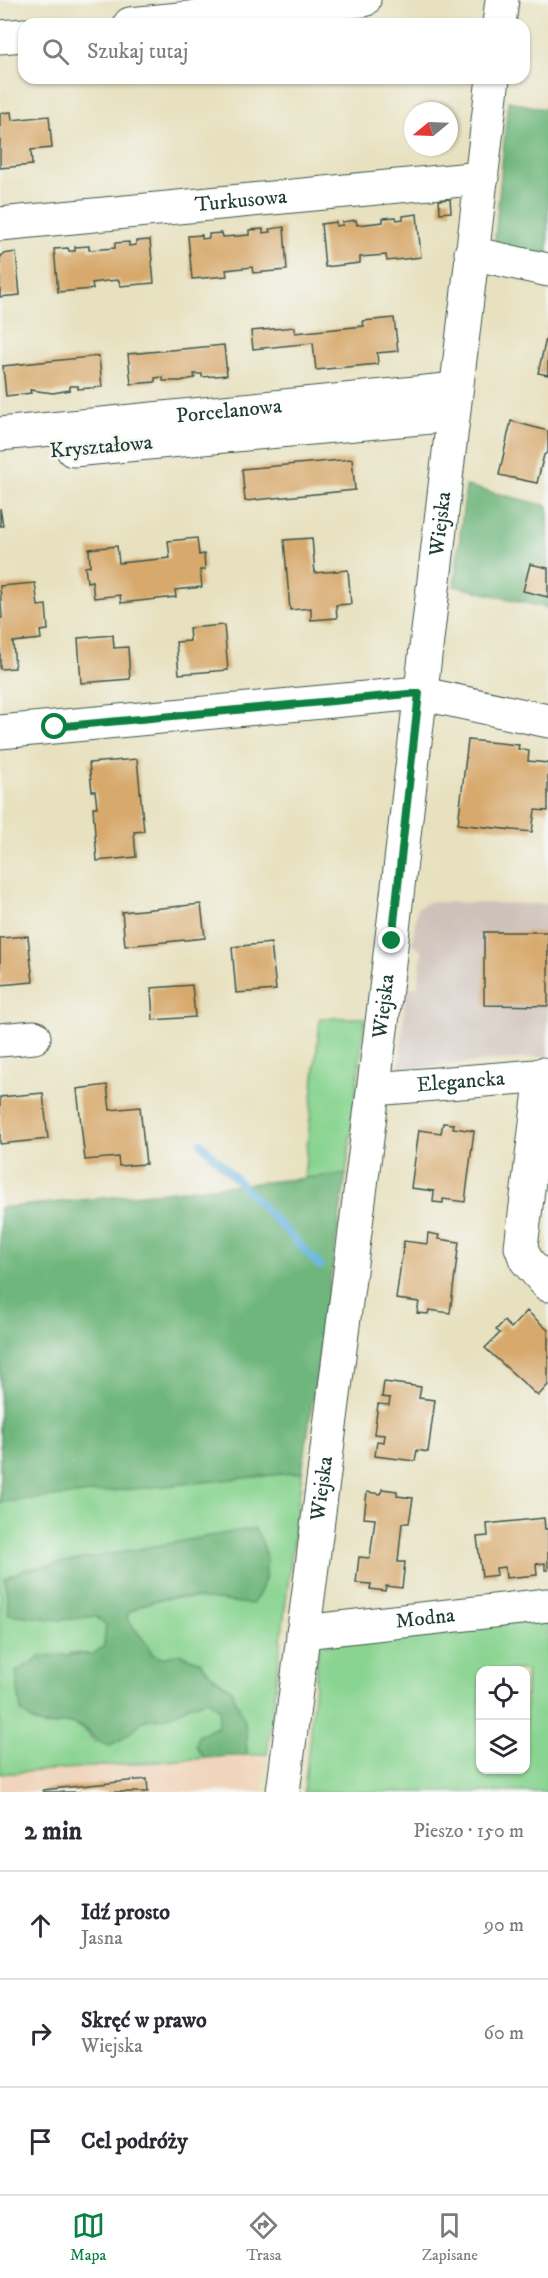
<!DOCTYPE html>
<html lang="pl">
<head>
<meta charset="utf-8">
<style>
	:root { --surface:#fff; --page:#f2f2f3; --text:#2b2b33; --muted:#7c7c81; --line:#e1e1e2; --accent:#0b8043 }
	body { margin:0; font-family:"IM FELL DW Pica",serif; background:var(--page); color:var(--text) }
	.controls { position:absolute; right:18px; bottom:18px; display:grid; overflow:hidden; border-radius:12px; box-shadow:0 2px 4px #0004 }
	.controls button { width:54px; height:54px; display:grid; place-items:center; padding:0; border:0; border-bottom:2px solid var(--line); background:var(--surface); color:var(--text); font:30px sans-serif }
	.compass { position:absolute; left:404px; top:102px; width:54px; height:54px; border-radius:50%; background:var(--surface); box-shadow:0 2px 4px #0004; rotate:251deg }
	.stop { position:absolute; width:18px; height:18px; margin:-14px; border:4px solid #0b8043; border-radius:50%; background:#fff }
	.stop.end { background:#0b8043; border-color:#fff; box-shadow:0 2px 6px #0008 }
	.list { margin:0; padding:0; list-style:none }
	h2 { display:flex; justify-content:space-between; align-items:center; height:78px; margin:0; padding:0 24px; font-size:26px }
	h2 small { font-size:20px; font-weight:400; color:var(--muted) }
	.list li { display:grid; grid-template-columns:39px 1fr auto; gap:18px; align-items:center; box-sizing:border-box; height:108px; padding:0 24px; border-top:2px solid var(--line) }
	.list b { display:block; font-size:22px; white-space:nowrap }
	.list p { margin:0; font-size:20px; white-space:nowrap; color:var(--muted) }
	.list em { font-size:20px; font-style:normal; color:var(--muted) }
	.icon { flex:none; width:33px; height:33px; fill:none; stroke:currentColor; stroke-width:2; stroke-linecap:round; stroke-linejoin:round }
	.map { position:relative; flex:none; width:548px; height:1792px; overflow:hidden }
	.search { position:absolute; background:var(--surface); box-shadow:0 2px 4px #0004; left:18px; right:18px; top:18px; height:66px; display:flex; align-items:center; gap:15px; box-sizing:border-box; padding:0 21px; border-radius:18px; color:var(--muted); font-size:22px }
	.sheet { height:402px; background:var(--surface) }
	nav { display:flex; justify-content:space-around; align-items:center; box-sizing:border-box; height:84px; border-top:2px solid var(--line); background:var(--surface); font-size:16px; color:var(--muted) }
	nav a { display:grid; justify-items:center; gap:3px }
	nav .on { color:var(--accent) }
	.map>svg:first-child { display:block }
	.built { fill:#f0d5bc }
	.industrial { fill:#cec1b9 }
	.green { fill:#89d491; stroke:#548862; stroke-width:1.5; fill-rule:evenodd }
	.forest { fill:#6eb67b; stroke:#467a58; stroke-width:1.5 }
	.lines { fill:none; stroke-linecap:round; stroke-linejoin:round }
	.stream { stroke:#64b4df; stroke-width:8 }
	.building { fill:#d7a96c }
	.minor-casing { stroke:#3d5649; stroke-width:35 }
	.minor { stroke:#fff; stroke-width:33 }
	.route { stroke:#0b8043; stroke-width:8 }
	.labels { text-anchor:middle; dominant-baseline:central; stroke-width:5; stroke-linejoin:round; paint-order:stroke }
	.street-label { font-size:21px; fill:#1f3d34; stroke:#f6f6f2 }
</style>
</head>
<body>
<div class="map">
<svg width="548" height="1792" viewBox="0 0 548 1792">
	<rect width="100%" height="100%" fill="#f6f6f2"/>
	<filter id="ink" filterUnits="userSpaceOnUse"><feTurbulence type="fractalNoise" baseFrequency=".0167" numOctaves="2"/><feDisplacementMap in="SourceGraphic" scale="12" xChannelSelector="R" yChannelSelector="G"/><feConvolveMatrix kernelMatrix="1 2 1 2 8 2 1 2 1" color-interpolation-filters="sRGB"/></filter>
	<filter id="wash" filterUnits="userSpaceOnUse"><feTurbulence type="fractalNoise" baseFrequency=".008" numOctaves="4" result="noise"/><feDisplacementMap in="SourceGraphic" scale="24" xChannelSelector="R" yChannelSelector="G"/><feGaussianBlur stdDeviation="1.35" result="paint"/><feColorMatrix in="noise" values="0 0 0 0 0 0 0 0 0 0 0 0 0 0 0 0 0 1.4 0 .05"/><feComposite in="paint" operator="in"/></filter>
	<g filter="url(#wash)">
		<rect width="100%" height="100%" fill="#e7e1bf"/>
		<path class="built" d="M267 1754 262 1792H0V1774Z"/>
		<path class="industrial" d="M429 902 548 904V1056L399 1069 406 990 418 986 422 951 412 944 417 908Z"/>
		<path class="green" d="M320 1018H365L346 1174 304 1178Z
			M302 1472 267 1754 247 1755 246 1735 231 1689 213 1677 200 1662 181 1654 161 1658 152 1654C145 1638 137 1634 127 1619L128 1613C157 1591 201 1598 235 1602L266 1580 46 1618 60 1620 96 1616 106 1625 104 1646 93 1654 70 1653 44 1727C71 1722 77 1719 95 1742L120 1740 144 1720 167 1717 193 1704 208 1700 220 1709 218 1727 208 1731 196 1745 204 1758 0 1774V1502Z
			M548 1619V1792H304L319 1645ZM480 1670H526V1770H480Z"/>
		<path class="forest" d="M508 101 548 110V261L494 249Z
			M466 486 548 506V608L454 586Z
			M346 1174 302 1472 0 1502V1208Z
			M254 1528C271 1550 270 1583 252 1604 212 1601 162 1587 128 1613L127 1619C137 1634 145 1637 152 1654L161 1658 180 1654 200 1662 213 1677 231 1689 245 1722 247 1755 204 1758 196 1745 198 1736 218 1727 220 1709 208 1700 193 1704 167 1717 144 1720 120 1740 108 1746C91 1740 88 1726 72 1723 68 1722 63 1723 58 1724 40 1728 34 1723 21 1711L16 1672 42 1656 93 1654 104 1646 106 1626 96 1616 60 1620 9 1614 5 1578 23 1570Z"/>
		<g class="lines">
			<path class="stream" d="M201 1143 320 1266"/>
		</g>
		<g id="blocks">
			<path class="building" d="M11 112 12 120 49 116 52 148 31 150 32 165 0 168V113Z
				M450 199 451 212 440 213 439 200Z
				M417 214 421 257 387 261 386 255 360 257V263L325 267 321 224 336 222V226L343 225 342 222 356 220 357 225 383 222V218L396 217 397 220 403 219V216Z
				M284 227 287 270 253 273 252 267 226 270 227 276 192 279 188 236 202 235V239L209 238V234L222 233 223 237 237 236 249 235V230L263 229V233L270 232 269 229Z
				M150 240 154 283 120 286 119 280 107 281 92 283 93 289 58 292 54 249 68 248 69 251H75V247L89 246V250L115 248V243L129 242V246L136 245V241Z
				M16 252 20 295 0 297V258L3 254Z
				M394 318 398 351 377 353 378 364 316 370 313 343 253 349 251 331 295 327V333L364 326 363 321Z
				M548 330V375L538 373Z
				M224 345 227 375 202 377V374H194L195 378 180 381H163V377L155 378V382L131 384 128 354Z
				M99 356 102 387 78 389V386H70V390L53 393 30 390 31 393 6 396 3 366Z
				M511 421 548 431V452L544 455 537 483 499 475Z
				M352 459 355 490 245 501 242 469Z
				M0 508 3 526H0Z
				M197 538 199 555 204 554 205 570H200L202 587 175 590 176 597 121 603 120 595 94 598 92 581 87 582 85 567 90 566 89 549 117 546 119 563 170 558 168 541Z
				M312 538 315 573 348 570 351 604 336 605 337 618 311 620V608L290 610 284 540Z
				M530 564 548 568V597L523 591Z
				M35 583 38 606 46 605 48 630 40 631 41 639 13 642 15 668 0 669V618H2L0 586Z
				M224 625 228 670 179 674 176 642 190 641 189 628Z
				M113 635 114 648 128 647 130 679 81 683 78 638Z
				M468 740 519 745 518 749 529 751 528 761 548 763V811L535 810 532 832 458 824Z
				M137 759 144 831 134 832 136 857 97 861 93 807H97L95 791H92L89 763Z
				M201 904 205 938 125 946 122 912Z
				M484 932H548V1006L484 1005Z
				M28 936 33 982 0 985V938Z
				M271 943 276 990 236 993 232 947Z
				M192 985 195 1017 153 1020 151 988Z
				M107 1085 110 1110 140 1107 146 1164 119 1166 118 1157 85 1160 77 1089Z
				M43 1093 48 1139 0 1144V1097Z
				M443 1123 454 1124 453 1128 474 1131 465 1202 443 1199V1203L433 1202 434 1191 411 1188 419 1130 441 1133Z
				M428 1233 439 1235 438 1239 459 1242 450 1313 429 1310 428 1314 417 1313 419 1302 396 1299 404 1241 427 1244Z
				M527 1311 548 1330V1385L538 1396 485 1348 500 1333 496 1330 504 1321 511 1328Z
				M384 1382 421 1387 419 1398 435 1400 428 1452 417 1450 415 1461 375 1456 377 1441 384 1442 385 1435 374 1434 378 1404 389 1405 390 1398 382 1397Z
				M382 1489 397 1491V1496L413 1498 409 1523H402L400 1542 398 1562H405L402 1588 386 1586 385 1591 370 1589 371 1584 356 1583 359 1557 370 1558 375 1519 364 1518 367 1492 381 1494Z
				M544 1518 545 1529H548V1570H545V1563L536 1564 537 1575 506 1578 505 1567 496 1568 497 1575 482 1577 477 1537 488 1536 487 1524Z
				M147 1779 148 1792H43V1790Z"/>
		</g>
	</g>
	<g filter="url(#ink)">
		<use href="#blocks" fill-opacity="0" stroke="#3d5649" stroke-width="1.5"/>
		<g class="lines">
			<defs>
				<g id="minor">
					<path d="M130 24 364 0"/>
					<path d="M499 24 502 0"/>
					<path d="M0 37 24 35"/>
					<path id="s1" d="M0 224 482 178"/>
					<path d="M471 253 548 270"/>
					<path id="s2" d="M0 434 456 389"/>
					<path d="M73 450 453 415"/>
					<path d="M0 732 419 693 548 721"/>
					<path d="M0 1040 34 1037"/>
					<path d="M542 1074 521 1247 526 1260 548 1285"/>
					<path id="s3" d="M374 1089 548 1075"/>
					<path id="s4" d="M303 1632 548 1605"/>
					<path id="s5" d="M283 1792 383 1014 493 78"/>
				</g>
			</defs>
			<use href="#minor" class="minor-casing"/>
			<use href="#minor" class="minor"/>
		</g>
	</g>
	<g class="lines" filter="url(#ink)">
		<path class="route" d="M55 727 419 693 392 941"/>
	</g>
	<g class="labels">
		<g class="street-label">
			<text stroke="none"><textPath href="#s1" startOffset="242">Turkusowa</textPath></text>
			<text stroke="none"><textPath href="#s2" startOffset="230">Porcelanowa</textPath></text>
			<text transform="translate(101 447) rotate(-5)">Kryształowa</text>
			<text stroke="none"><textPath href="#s5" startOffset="1278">Wiejska</textPath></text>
			<text stroke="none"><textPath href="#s5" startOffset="792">Wiejska</textPath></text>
			<text stroke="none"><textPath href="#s3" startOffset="87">Elegancka</textPath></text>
			<text stroke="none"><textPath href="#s5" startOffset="306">Wiejska</textPath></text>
			<text stroke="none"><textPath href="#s4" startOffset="123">Modna</textPath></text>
		</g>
	</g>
</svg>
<div class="controls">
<button><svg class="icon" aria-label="locate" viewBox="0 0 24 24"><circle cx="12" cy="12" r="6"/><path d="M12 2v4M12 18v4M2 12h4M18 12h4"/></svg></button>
<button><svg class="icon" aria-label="layers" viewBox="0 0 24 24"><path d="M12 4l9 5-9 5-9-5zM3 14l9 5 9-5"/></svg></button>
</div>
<svg class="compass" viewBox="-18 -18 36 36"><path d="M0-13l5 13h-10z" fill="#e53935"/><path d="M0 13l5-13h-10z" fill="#7c7c81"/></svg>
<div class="stop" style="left:55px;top:727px"></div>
<div class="stop end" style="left:392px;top:941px"></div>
<div class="search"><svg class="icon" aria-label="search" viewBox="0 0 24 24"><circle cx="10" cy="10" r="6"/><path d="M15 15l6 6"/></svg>Szukaj tutaj</div>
</div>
<section class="sheet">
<h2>2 min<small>Pieszo · 150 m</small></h2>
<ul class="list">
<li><svg class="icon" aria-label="ahead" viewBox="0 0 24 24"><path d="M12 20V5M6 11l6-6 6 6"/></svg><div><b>Idź prosto</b><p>Jasna</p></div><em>90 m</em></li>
<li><svg class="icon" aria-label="right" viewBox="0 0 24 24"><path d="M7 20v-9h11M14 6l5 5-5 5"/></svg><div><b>Skręć w prawo</b><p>Wiejska</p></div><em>60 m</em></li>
<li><svg class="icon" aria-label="arrive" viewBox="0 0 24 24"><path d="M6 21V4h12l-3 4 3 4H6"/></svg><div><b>Cel podróży</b></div></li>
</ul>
</section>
<nav>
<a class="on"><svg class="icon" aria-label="map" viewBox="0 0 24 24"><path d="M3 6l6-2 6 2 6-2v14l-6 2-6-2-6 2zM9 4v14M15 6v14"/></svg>Mapa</a>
<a><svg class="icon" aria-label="directions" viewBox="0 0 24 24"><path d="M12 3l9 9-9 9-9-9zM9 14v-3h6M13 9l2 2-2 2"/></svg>Trasa</a>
<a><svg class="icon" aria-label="saved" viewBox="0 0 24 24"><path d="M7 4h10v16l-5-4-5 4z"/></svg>Zapisane</a>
</nav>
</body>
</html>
